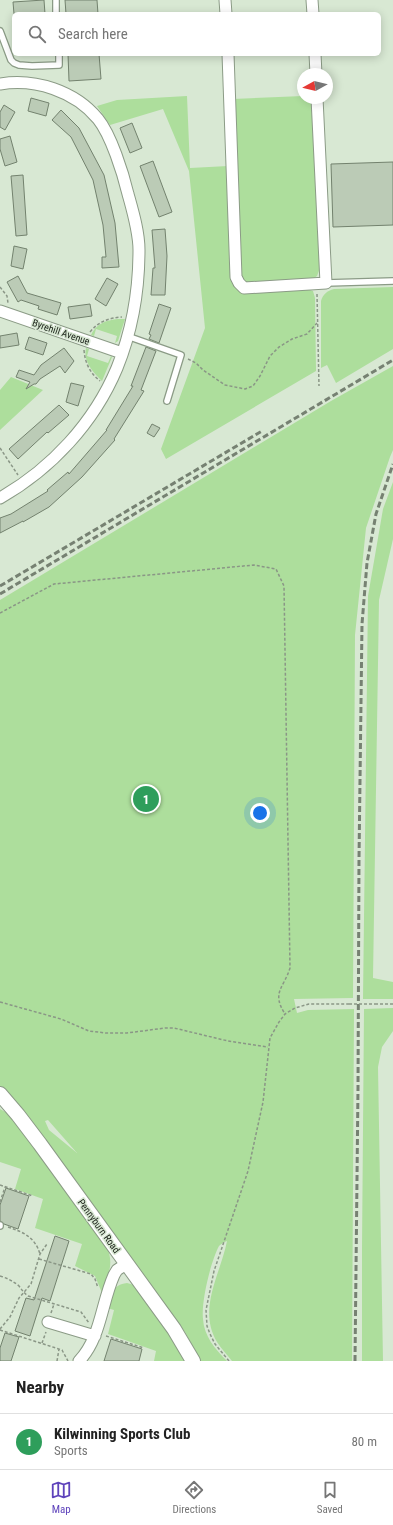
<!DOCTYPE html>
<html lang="en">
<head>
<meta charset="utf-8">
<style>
	:root { --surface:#fff; --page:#f6f6f6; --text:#222; --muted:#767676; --line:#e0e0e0; --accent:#5e43bb }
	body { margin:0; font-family:"Roboto Condensed",sans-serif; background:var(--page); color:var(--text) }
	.compass { position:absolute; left:297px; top:68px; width:36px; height:36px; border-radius:50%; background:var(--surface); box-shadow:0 2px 10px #0003; rotate:262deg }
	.you { position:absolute; left:260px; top:813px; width:14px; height:14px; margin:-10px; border:3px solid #fff; border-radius:50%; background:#1a73e8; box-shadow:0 0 0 6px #1a73e833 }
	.badge { display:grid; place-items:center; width:26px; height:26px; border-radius:50%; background:var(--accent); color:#fff; font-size:13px; font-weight:700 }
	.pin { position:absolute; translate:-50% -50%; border:2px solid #fff; box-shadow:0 1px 4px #0006 }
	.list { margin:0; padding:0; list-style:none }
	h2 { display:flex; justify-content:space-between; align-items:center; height:52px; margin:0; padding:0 16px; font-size:17px }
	h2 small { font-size:13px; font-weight:400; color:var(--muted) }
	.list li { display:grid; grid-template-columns:26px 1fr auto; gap:12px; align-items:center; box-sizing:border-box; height:56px; padding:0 16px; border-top:1px solid var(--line) }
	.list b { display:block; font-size:15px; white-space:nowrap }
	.list p { margin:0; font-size:13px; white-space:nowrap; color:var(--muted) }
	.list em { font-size:13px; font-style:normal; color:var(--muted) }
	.icon { flex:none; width:22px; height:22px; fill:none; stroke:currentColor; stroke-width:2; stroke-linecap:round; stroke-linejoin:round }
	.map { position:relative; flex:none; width:393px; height:1361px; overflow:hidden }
	.search { position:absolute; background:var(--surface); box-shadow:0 2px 10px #0003; left:12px; right:12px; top:12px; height:44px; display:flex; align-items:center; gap:10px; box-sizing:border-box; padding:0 14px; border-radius:6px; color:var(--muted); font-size:15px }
	.sheet { height:108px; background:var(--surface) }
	nav { display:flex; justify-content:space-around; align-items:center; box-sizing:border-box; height:56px; border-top:1px solid var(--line); background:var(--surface); font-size:11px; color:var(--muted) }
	nav a { display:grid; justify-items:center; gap:2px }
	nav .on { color:var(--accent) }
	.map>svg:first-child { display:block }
	.green { fill:#adde9c; fill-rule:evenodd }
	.building { fill:#bbcbb6; stroke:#73826e }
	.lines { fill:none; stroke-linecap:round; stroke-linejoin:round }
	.service-casing { stroke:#8b9b86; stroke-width:8 }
	.minor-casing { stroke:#8b9b86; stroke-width:13 }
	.tertiary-casing { stroke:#8b9b86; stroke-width:16 }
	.path { stroke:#8a9686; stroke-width:1.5; stroke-dasharray:3 2; stroke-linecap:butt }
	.service { stroke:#fff; stroke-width:5.5 }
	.minor { stroke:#fff; stroke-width:11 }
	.tertiary { stroke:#fff; stroke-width:14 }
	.rail { stroke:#768172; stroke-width:3; stroke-dasharray:6 3; stroke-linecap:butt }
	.path-bridge { stroke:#8a9686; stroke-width:1.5; stroke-dasharray:3 2; stroke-linecap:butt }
	.labels { text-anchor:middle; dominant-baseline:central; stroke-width:3; stroke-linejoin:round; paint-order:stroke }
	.street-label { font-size:10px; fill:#1b2119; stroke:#d8e8d3 }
</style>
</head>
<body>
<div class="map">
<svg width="393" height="1361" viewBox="0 0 393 1361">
	<rect width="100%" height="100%" fill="#d8e8d3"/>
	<path class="green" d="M187 96 190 168 228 166 233 279 243 291 310 290 313 291 315 298 316 371 166 459 161 449 205 328 189 171 163 109 110 125 97 106 117 100Z
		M303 96V98H311L320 268 317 276 313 279 247 284 243 280 241 276 233 99Z
		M393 287V349L336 383 327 365 321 368V301C323 294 327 291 334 289Z
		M118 319H125L118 341 115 343 117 336 96 329 94 336 91 335C96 324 106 320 118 319Z
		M86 348 89 349 87 356 108 363 111 356 112 357 102 381C93 372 83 362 86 348Z
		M393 366V450L390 457 366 528 355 635 353 998 294 999 297 1013 308 1010 354 1009 352 1361H232C227 1355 221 1348 217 1342 197 1309 221 1273 227 1241 224 1242 221 1244 219 1246 211 1261 201 1301 203 1319 204 1336 215 1349 227 1361H200L185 1332 101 1216 64 1166 13 1100 0 1086V600L331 401ZM48 1120 77 1153 49 1130 45 1121Z
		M11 377 43 390 0 430V390Z
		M393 482V539L379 600 373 978 393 982V999H363L368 596 383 509Z
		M393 1008V1031L382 1047 378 1067 383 1361H362V1250L364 1009Z
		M0 1109 9 1114 31 1141 106 1245C115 1264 108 1275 102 1293L95 1276 75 1266 82 1244 35 1228 43 1199 15 1189 21 1169 0 1162Z
		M127 1283 134 1285 171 1336 186 1361H154L156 1351 108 1334 114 1310 107 1308C112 1294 112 1285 127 1283Z"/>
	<path class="building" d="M44 0 45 14H14L13 2Z
		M65 0H97L98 14H66Z
		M68 54H99L101 79 69 81Z
		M31 98 49 103 46 116 28 111Z
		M4 105 15 112 5 130 0 127V112Z
		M61 110 79 128 104 175 115 223 119 267 102 268V257H106L103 225 93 180 71 137 52 120Z
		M132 123 142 148 130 153 120 128Z
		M10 136 17 162 5 166 0 149V139Z
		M153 161 172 212 159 217 140 166Z
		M393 162V225L333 227 331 164Z
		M23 175 27 235 16 236 11 176Z
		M165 229 167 256 165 295H151L153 268H155L152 230Z
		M14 246 27 249 23 269 11 266Z
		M18 276 27 293 61 303 57 315 38 309 39 306 21 300 18 302 7 282Z
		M107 278 118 284 106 306 95 299Z
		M90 304 92 316 70 319 68 307Z
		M159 304 171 308 159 343 149 339 151 335 149 334Z
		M17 333 19 345 0 348V336Z
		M29 337 47 343 43 355 25 349Z
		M146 347 156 351 141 390 144 391 114 439 115 440 82 477 49 507 23 522V521L0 533V518L11 514 48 491 47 490 68 472 69 474 107 430H106L133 386H131Z
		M64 348 74 361 65 373 60 366 40 379 36 384H34L26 389 30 382 16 377 19 370 34 375 41 365Z
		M71 383 84 386 78 406 66 402Z
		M59 405 69 415 48 433 47 432 18 459 9 449Z
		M152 424 160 428 154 437 147 433Z
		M6 1188 29 1196 18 1229 4 1224 0 1221V1205Z
		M55 1236 69 1241 50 1301 42 1298 30 1336 15 1331 26 1298 34 1300Z
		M5 1333 19 1337 11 1361H0V1348Z
		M111 1339 142 1349 139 1361H104Z"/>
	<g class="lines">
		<defs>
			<path id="service" d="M56 0V14
				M0 31 11 60 14 63 19 65 32 66 59 65V54
				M326 283 393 281
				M127 336 181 355 167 401
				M0 1226V1225"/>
			<path id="minor" d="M225 0 226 14
				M312 0 313 14
				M228 54 236 277 239 283 244 288 326 283 317 98
				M315 54 316 74
				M0 84C35 78 75 91 98 119 111 135 123 173 128 194 133 212 139 232 139 250 139 290 132 331 117 368 94 423 51 469 0 498
				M0 311 122 353
				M48 1322 95 1336
				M79 1361C101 1338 101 1304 114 1275L117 1270 126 1264"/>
			<path id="tertiary" d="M0 1094 18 1115 40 1144 174 1329 193 1361"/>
		</defs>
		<use href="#service" class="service-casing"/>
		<use href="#minor" class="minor-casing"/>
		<use href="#tertiary" class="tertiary-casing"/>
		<path class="path" d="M0 287 7 296 8 303
			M317 294 319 386
			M90 332C99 321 109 318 122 317
			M84 350C85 363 90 373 100 381
			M188 359 196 363 203 370 225 385 245 389 253 386 260 376 270 356 279 347 292 339 307 334 317 323
			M0 448 18 475
			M0 613 54 584 254 565 276 569 284 586 290 968C284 988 271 992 285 1014
			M0 1002 61 1019 89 1031 106 1033H127L165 1028H174L228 1041 268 1047
			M375 1004H393
			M0 1185 33 1196
			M0 1202 5 1187
			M8 1227C23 1232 35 1237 40 1254
			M39 1259 91 1274 95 1279 98 1288
			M0 1276C7 1278 13 1281 19 1286 22 1290 24 1293 28 1296L81 1312 89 1323
			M51 1313 54 1304
			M0 1329 10 1317 19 1298 31 1284 40 1254 47 1244
			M0 1330 62 1350 68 1361
			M106 1336 144 1348
			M42 1343 46 1332
			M57 1361 59 1349
			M229 1361 215 1344 210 1334 207 1326 206 1310 214 1271 248 1171 263 1102 270 1038 279 1022 285 1014 295 1008 309 1004H349"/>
		<use href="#service" class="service"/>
		<use href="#minor" class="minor"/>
		<use href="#tertiary" class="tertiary"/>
		<path class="rail" d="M0 586 262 431
			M0 594 393 360
			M355 1361 358 1088 359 859 362 624 367 563 376 514 393 464"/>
		<path class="path-bridge" d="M349 1004H375"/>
	</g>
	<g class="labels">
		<g class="street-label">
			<text transform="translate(61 332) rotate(19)">Byrehill Avenue</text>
			<text transform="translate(99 1226) rotate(54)">Pennyburn Road</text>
		</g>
	</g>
</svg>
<svg class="compass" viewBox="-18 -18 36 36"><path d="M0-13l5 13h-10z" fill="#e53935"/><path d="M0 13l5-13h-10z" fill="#767676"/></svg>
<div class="you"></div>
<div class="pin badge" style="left:146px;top:799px;background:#2e9e5b">1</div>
<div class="search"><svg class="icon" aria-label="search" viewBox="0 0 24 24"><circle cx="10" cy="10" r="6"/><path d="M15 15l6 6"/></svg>Search here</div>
</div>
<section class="sheet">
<h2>Nearby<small></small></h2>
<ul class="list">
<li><span class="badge" style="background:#2e9e5b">1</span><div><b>Kilwinning Sports Club</b><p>Sports</p></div><em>80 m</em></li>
</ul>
</section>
<nav>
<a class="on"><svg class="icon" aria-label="map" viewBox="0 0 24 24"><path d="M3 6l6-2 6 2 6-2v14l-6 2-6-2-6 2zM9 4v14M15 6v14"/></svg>Map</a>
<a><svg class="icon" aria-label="directions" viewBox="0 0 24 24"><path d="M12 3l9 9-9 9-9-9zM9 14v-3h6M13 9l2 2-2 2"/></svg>Directions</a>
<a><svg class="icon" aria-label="saved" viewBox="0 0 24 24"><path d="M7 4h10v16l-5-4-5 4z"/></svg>Saved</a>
</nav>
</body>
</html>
